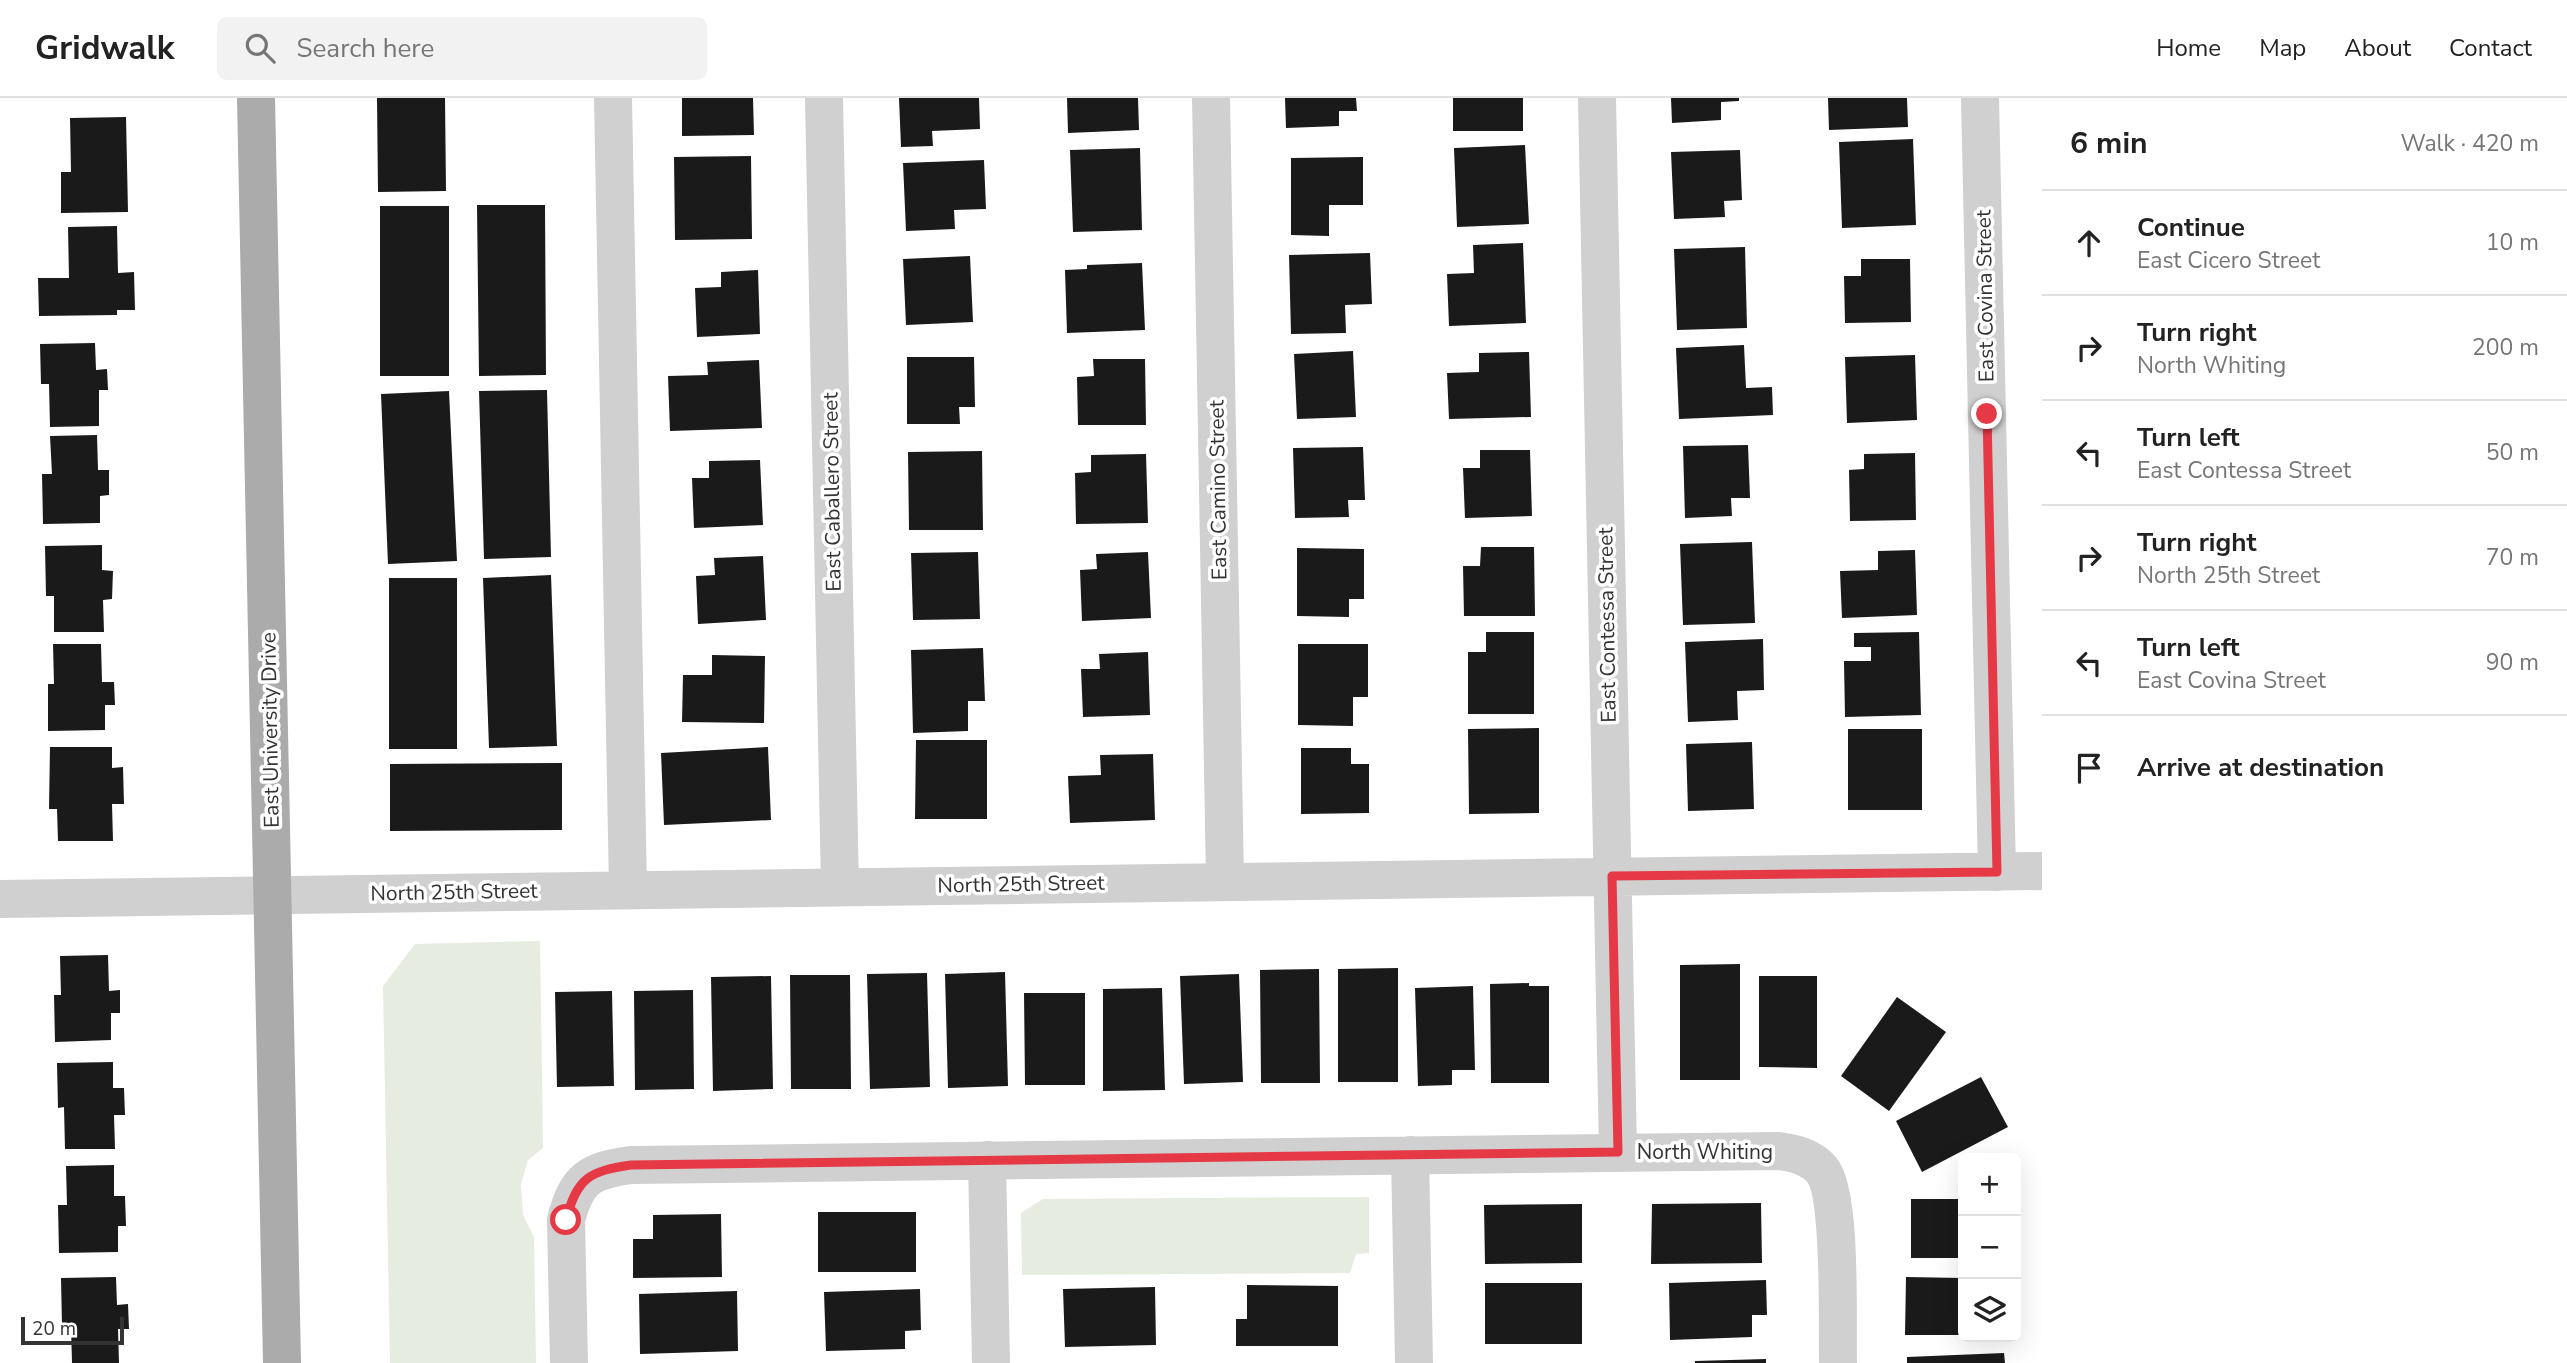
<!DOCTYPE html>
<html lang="en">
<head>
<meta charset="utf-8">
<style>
	:root { --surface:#fff; --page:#f2f2f2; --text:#222; --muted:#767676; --line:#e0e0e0 }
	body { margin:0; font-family:"Nunito Sans",sans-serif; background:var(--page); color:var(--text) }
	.controls { position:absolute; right:21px; bottom:21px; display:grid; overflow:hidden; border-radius:10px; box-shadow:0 7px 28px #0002 }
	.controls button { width:63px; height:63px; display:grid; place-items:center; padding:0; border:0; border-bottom:2px solid var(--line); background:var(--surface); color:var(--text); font:35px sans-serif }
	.scale { position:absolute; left:21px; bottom:18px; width:103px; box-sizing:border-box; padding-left:7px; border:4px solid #333; border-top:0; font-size:19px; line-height:24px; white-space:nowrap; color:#333; -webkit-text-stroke:5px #fff; paint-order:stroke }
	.stop { position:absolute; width:21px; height:21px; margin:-16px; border:5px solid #e63946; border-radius:50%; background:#fff }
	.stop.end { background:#e63946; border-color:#fff; box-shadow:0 2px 7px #0008 }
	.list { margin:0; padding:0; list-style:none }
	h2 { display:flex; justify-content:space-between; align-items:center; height:91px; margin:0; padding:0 28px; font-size:30px }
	h2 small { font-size:23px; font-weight:400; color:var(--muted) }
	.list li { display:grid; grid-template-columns:46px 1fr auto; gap:21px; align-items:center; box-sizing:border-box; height:105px; padding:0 28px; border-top:2px solid var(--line) }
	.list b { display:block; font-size:26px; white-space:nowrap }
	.list p { margin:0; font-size:23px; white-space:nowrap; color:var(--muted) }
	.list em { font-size:23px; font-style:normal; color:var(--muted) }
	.icon { flex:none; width:38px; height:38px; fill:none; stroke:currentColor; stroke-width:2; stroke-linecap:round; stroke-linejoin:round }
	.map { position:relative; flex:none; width:2042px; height:1265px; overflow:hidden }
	header { display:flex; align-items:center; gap:42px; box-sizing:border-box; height:98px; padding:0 35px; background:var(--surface); border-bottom:2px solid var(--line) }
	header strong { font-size:33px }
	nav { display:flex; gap:38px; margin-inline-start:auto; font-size:24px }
	.search { width:490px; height:63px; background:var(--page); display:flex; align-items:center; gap:18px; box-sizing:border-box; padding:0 24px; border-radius:10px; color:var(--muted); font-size:26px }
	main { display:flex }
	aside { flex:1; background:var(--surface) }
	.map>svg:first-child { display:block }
	.green { fill:#e6ecdf }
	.building { fill:#1a1a1a }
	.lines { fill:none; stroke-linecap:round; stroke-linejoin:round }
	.minor { stroke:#d0d0d0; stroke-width:38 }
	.major { stroke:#ababab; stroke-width:38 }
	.route { stroke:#e63946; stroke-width:9 }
	.labels { text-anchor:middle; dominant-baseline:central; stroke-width:7; stroke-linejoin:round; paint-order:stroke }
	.street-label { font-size:21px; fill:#333; stroke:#fff }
</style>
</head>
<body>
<header>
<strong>Gridwalk</strong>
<div class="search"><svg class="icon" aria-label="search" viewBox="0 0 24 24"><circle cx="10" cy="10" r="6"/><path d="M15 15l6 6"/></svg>Search here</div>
<nav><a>Home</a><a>Map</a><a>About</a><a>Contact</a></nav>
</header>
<main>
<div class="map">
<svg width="2042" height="1265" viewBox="0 0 2042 1265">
	<rect width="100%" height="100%" fill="#fff"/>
	<path class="green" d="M540 843 543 1050 528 1062 521 1086 523 1117 534 1139 536 1265H390L383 888 415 846Z
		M1369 1099V1155L1356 1156 1350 1175 1022 1177 1021 1115 1043 1101Z"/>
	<path class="building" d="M377 0H445L446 93 378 94Z
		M682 0H753L754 37 682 38Z
		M899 0H979L980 31 932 33 933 48 901 49Z
		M1067 0H1138L1139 32 1068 35Z
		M1285 0H1356L1357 13H1339V28L1286 30Z
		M1453 0H1523V33H1453Z
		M1671 0H1739V3L1721 4V22L1672 25Z
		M1828 0H1907L1908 29 1829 32Z
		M126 19 128 114 61 115V74H71L70 20Z
		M1913 41 1916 127 1842 130 1839 44Z
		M1525 47 1529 126 1457 129 1454 50Z
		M1140 50 1142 132 1073 134 1070 52Z
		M1740 52 1742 102 1724 103 1725 119 1674 121 1671 54Z
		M751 58 752 141 675 142 674 59Z
		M1363 59V107H1329V138L1291 137V60Z
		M984 62 986 111 954 112 955 131 906 133 903 65Z
		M477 107H545L546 277 479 278Z
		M380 108H449V278H380Z
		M117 128 118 175 134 174 135 212H117V217L39 218 38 180H69L68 129Z
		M1523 145 1526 225 1449 228 1447 176 1474 175 1473 147Z
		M1745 149 1747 230 1677 232 1674 151Z
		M1370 155 1372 206 1345 207 1346 235 1291 236 1289 157Z
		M970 158 973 224 906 227 903 161Z
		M1861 161H1910L1911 224 1845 225 1844 178H1861Z
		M1142 165 1145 232 1067 235 1065 172 1087 171V167Z
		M758 172 760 236 697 239 695 190 721 189V174Z
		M95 245 96 272 107 271 108 292H99V328L50 329 49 286H41L40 246Z
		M1744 247 1746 290 1772 289 1773 317 1679 321 1676 250Z
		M1353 253 1356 319 1297 321 1294 256Z
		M1529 254 1531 319 1449 321 1447 275 1479 274V255Z
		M1915 257 1917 322 1847 325 1845 259Z
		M907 259H974L975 309H959L960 326H907Z
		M1093 261H1145L1146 327H1078L1077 279 1094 278Z
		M759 262 762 330 670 333 668 278 708 277 707 264Z
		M547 292 551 459 484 461 479 293Z
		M449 293 457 463 388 466 381 296Z
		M97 337 98 372H109V397L100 398V425L43 426 42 376H52L50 338Z
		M1748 347 1750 400H1731L1732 418 1685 420 1683 348Z
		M1363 349 1365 402H1348L1349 419 1295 420 1293 350Z
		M1480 352H1530L1532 418 1465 420 1463 370H1480Z
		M982 353 983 432H909L908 354Z
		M1915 355 1916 422 1850 423 1849 372 1864 371V356Z
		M1146 356 1148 425 1076 426 1075 375 1091 374V357Z
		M760 362 763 427 694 430 692 380H709V363Z
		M1752 444 1755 525 1683 527 1680 446Z
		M102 447V472L113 473 112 501 103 502 104 534H54V498H46L45 448Z
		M1481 449H1534L1535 518H1464L1463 468H1480Z
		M1297 450 1364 451V501H1349V519L1297 518Z
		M1915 452 1917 517 1842 520 1840 473 1878 472V453Z
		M978 454 980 521 913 522 911 455Z
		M1148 454 1151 520 1082 523 1080 472 1097 471 1096 456Z
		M763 458 766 522 698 526 696 478 715 477 714 460Z
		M551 477 557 648 489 650 483 480Z
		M389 480H457V651H389Z
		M1486 534H1534V616H1468V554H1486Z
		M1919 534 1921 617 1845 619 1844 563H1871V549H1854V535Z
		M1763 541 1764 592 1737 593 1738 622 1688 624 1685 544Z
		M53 546H101L102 584H114L115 607H105V632L48 633V586H54Z
		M1298 546H1368V599H1353V628L1298 627Z
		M983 550 985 603H968V633L913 635 911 552Z
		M1148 554 1150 617 1083 619 1081 571H1100L1099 556Z
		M712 557 765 558 764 625 682 624 683 577H712Z
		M1539 630V715L1469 716 1468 631Z
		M1848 631H1922V712H1848Z
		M916 642H987V721H915Z
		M1752 644 1754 711 1688 713 1686 646Z
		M50 649H112V670L123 669 124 706H112L113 743H58L57 711H49Z
		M768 649 771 722 664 727 661 655Z
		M1301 650H1351V666H1369V715L1301 716Z
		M1153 656 1155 722 1070 725 1068 678 1101 677 1100 657Z
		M562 665V732L390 733V666Z
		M108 857 109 893 120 892V915H111V942L55 944 54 897H61L60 858Z
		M1740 866V982H1680V867Z
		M1398 870V984H1338V871Z
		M1319 871 1320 985H1261L1260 872Z
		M1005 874 1008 988 948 990 945 876Z
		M927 875 930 989 870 991 867 876Z
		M1239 876 1243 984 1184 986 1180 878Z
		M790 877H850L851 991H791Z
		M771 878 773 991 713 993 711 879Z
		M1759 878H1817V970L1759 969Z
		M1529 885V888H1549V985H1491L1490 886Z
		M1473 888 1475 972H1452V987L1418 988 1415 890Z
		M1162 890 1165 992 1103 993V891Z
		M693 892 694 991 635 992 634 893Z
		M612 893 614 988 557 989 555 894Z
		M1024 895H1085V987H1025Z
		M1897 899 1946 934 1889 1013 1841 978Z
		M113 964V990H124L125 1017H114L115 1051H65L64 1009 58 1010 57 965Z
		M1981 979 2008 1029 1922 1074 1896 1023Z
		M114 1067V1098H125L126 1128H118V1154L59 1155 58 1107H67L66 1068Z
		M1911 1101H1963V1160H1911Z
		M1761 1105 1762 1165 1651 1166 1652 1106Z
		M1582 1106V1165L1485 1166 1484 1107Z
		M818 1114H916V1174H818Z
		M721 1116 722 1179 633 1180V1141H653V1117Z
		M116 1179 117 1207 128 1206 129 1231H118L119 1265H72L71 1228H62L61 1180Z
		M1906 1179 1963 1180V1237H1905Z
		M1766 1182 1767 1217H1752V1239L1670 1242 1669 1185Z
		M1485 1185H1582V1246H1485Z
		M1247 1187 1338 1188V1248H1236V1221H1247Z
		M1155 1189 1156 1247 1065 1249 1063 1191Z
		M920 1191 921 1232 905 1233V1251L826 1253 824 1194Z
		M737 1193 738 1253 640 1256 639 1196Z
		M2004 1255 2005 1265H1907V1259Z
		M1766 1261V1265H1695V1263Z"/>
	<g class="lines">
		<path class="minor" d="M613 0 628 791
			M824 0 840 789
			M1211 0 1225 783
			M1597 0 1618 1054
			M1980 0 1997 774
			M0 801 2042 773
			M1410 1057 1414 1265
			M987 1062 991 1265
			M569 1265 566 1122C577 1080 589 1073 631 1067L1779 1053C1795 1055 1811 1059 1822 1072 1842 1097 1837 1227 1838 1265"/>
		<path class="major" d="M256 0 282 1265"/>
	</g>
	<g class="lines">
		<path class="route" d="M566 1122C577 1080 589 1073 631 1067L1618 1054 1612 778 1997 774 1987 316"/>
	</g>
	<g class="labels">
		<g class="street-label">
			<text transform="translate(1985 198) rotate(-91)">East Covina Street</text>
			<text transform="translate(1218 392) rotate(-91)">East Camino Street</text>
			<text transform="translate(832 394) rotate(-91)">East Caballero Street</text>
			<text transform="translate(1607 527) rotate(-91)">East Contessa Street</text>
			<text transform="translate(270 632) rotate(-91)">East University Drive</text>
			<text transform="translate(1021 786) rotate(-1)">North 25th Street</text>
			<text transform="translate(454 794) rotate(-1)">North 25th Street</text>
			<text x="1705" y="1054">North Whiting</text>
		</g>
	</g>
</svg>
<div class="controls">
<button>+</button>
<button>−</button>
<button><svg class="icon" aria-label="layers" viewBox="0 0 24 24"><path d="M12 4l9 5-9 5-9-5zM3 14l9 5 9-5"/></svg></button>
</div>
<div class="scale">20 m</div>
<div class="stop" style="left:566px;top:1122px"></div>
<div class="stop end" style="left:1987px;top:316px"></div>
</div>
<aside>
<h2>6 min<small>Walk · 420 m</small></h2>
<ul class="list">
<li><svg class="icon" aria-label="ahead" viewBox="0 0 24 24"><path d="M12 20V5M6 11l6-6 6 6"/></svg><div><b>Continue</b><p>East Cicero Street</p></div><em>10 m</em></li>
<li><svg class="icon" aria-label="right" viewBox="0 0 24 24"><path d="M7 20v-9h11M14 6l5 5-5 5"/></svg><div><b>Turn right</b><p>North Whiting</p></div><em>200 m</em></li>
<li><svg class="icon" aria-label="left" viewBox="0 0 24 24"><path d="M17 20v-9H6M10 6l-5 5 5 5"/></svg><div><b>Turn left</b><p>East Contessa Street</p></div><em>50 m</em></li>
<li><svg class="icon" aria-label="right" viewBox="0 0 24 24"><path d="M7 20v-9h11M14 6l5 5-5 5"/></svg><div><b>Turn right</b><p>North 25th Street</p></div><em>70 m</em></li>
<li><svg class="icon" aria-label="left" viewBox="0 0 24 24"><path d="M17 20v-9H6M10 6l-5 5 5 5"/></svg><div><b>Turn left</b><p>East Covina Street</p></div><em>90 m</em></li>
<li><svg class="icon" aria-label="arrive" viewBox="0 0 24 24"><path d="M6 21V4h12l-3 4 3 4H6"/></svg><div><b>Arrive at destination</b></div></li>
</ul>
</aside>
</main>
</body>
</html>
